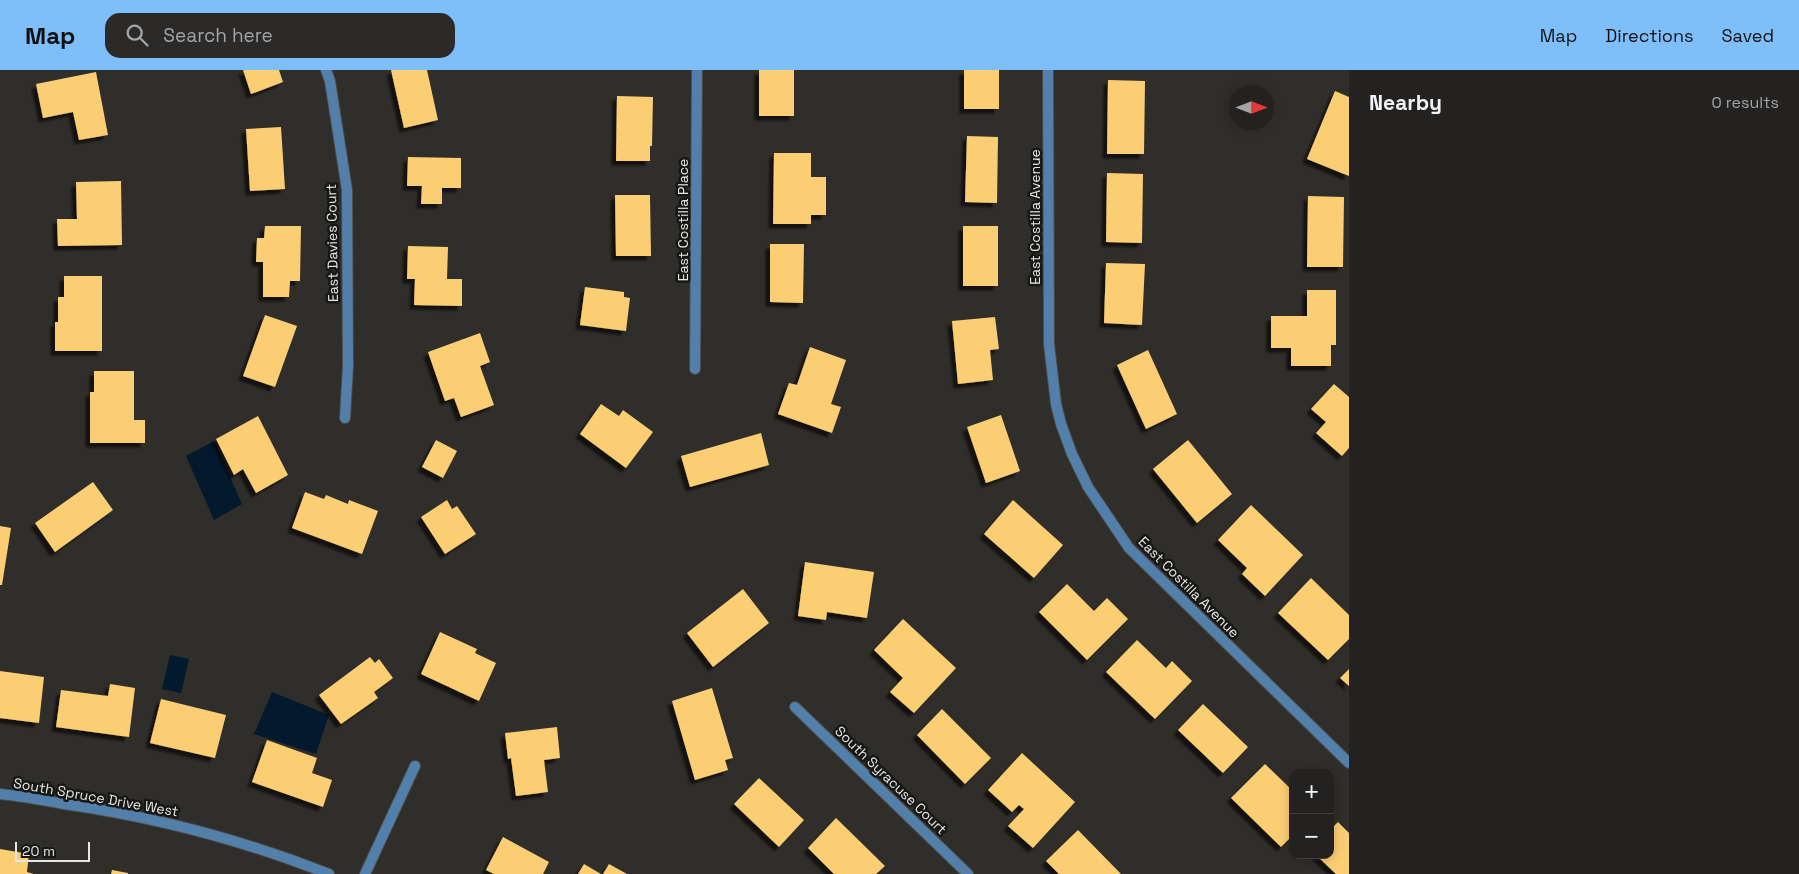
<!DOCTYPE html>
<html lang="en">
<head>
<meta charset="utf-8">
<style>
	:root { --surface:#242220; --page:#2c2a29; --text:#f1f3f6; --muted:#a3a4a5; --line:#413f3e; --accent:#7ebef9 }
	body { margin:0; font-family:"Space Grotesk",sans-serif; background:var(--page); color:var(--text) }
	.controls { position:absolute; right:15px; bottom:15px; display:grid; overflow:hidden; border-radius:10px; box-shadow:0 2px 12px #0003 }
	.controls button { width:45px; height:45px; display:grid; place-items:center; padding:0; border:0; border-bottom:1px solid var(--line); background:var(--surface); color:var(--text); font:25px sans-serif }
	.compass { position:absolute; left:1229px; top:15px; width:45px; height:45px; border-radius:50%; background:var(--surface); box-shadow:0 2px 12px #0003; rotate:90deg }
	.scale { position:absolute; left:15px; bottom:12px; width:75px; box-sizing:border-box; padding-left:5px; border:2px solid #e8e7e4; border-top:0; font-size:14px; line-height:18px; white-space:nowrap; color:#e8e7e4; -webkit-text-stroke:4px #171715; paint-order:stroke }
	.list { margin:0; padding:0; list-style:none }
	h2 { display:flex; justify-content:space-between; align-items:center; height:65px; margin:0; padding:0 20px; font-size:21px }
	h2 small { font-size:16px; font-weight:400; color:var(--muted) }
	.icon { flex:none; width:28px; height:28px; fill:none; stroke:currentColor; stroke-width:2; stroke-linecap:round; stroke-linejoin:round }
	.map { position:relative; flex:none; width:1349px; height:804px; overflow:hidden }
	header { display:flex; align-items:center; gap:30px; box-sizing:border-box; height:70px; padding:0 25px; background:var(--accent); color:#111 }
	header strong { font-size:24px }
	nav { display:flex; gap:28px; margin-inline-start:auto; font-size:18px }
	.search { width:350px; height:45px; background:var(--page); display:flex; align-items:center; gap:12px; box-sizing:border-box; padding:0 18px; border-radius:15px; color:var(--muted); font-size:19px }
	main { display:flex }
	aside { flex:1; background:var(--surface) }
	.map>svg:first-child { display:block }
	.water { fill:#03192d }
	.building { fill:#fcce73; filter:url(#shadow) }
	.lines { fill:none; stroke-linecap:round; stroke-linejoin:round }
	.street-casing { stroke:#4d4c48; stroke-width:12 }
	.street { stroke:#5380aa; stroke-width:10 }
	.labels { text-anchor:middle; dominant-baseline:central; stroke-width:5; stroke-linejoin:round; paint-order:stroke }
	.street-label { font-size:14px; fill:#e8e7e4; stroke:#171715 }
</style>
</head>
<body>
<header>
<strong>Map</strong>
<div class="search"><svg class="icon" aria-label="search" viewBox="0 0 24 24"><circle cx="10" cy="10" r="6"/><path d="M15 15l6 6"/></svg>Search here</div>
<nav><a>Map</a><a>Directions</a><a>Saved</a></nav>
</header>
<main>
<div class="map">
<svg width="1349" height="804" viewBox="0 0 1349 804">
	<defs>
		<filter id="shadow"><feDropShadow dx="-4.5" dy="4.5" stdDeviation="1" flood-color="#0009"/></filter>
	</defs>
	<rect width="100%" height="100%" fill="#302e2a"/>
	<path class="water" d="M214 371 242 434 214 450 186 386Z
		M170 585 189 589 181 623 162 619Z
		M272 622 329 645 316 684 254 664Z"/>
	<path class="building" d="M243 0H279L283 12 251 24Z
		M391 0H427L438 50 404 58Z
		M759 0H794V46H759Z
		M964 0H999V39H964Z
		M96 2 108 65 79 70 73 42 43 48 36 14Z
		M1108 10 1145 11 1144 84H1107Z
		M1335 21 1349 27V106L1307 89Z
		M617 26 653 27 652 76H650V91H616Z
		M281 57 285 119 250 121 246 59Z
		M967 66 998 67 997 133 965 132Z
		M774 83H811V107H826V145H811V154H773Z
		M408 87 461 88V118H442V134H421L422 116H407Z
		M1107 103 1143 104 1142 173 1106 172Z
		M121 111 122 175 58 176 57 149H77L76 112Z
		M615 125H650L651 186H616Z
		M1308 126 1344 127 1343 197H1307Z
		M265 156H301L300 211H290L289 227H263V192H256L257 168H264Z
		M963 156H998V216H963Z
		M770 174H804L803 233 770 232Z
		M408 176 448 177 447 209H462V236L414 235 415 209H407Z
		M1106 193 1145 194 1142 255 1104 253Z
		M64 206H102V281H55V252H58V227H64Z
		M585 217 624 222V227L630 228 626 261 580 255Z
		M1307 220H1336V275H1331V296H1291V278H1271V246H1307Z
		M265 245 297 256 275 317 243 306Z
		M995 247 999 279 990 280 993 310 958 314 952 251Z
		M480 263 490 292 480 296 494 335 461 347 454 328 445 331 428 282Z
		M810 277 846 290 831 334 841 337 832 363 778 344 789 313 797 315Z
		M1148 280 1177 344 1146 359 1117 295Z
		M94 301H134V350H145V373H90V322H94Z
		M1334 314 1349 327V378L1342 386 1316 363 1326 352 1311 339Z
		M601 334 619 346 623 340 653 362 626 398 580 364Z
		M1001 345 1020 401 986 413 967 357Z
		M258 346 288 405 256 423 243 399 234 405 216 369Z
		M761 363 769 395 690 417 681 386Z
		M436 370 457 381 443 408 422 397Z
		M1188 370 1232 424 1197 453 1153 399Z
		M93 412 113 440 55 482 35 453Z
		M305 422 324 429 326 425 348 434 349 430 378 441 362 484 292 458Z
		M447 430 452 439 457 436 476 464 445 484 421 447Z
		M1013 430 1063 475 1034 508 984 464Z
		M1251 435 1303 485 1265 526 1242 504 1247 498 1218 470Z
		M0 456 11 458 2 515H0Z
		M805 492 874 502 867 548 827 542 826 550 798 546Z
		M1311 508 1349 545V569L1328 590 1278 543Z
		M1067 514 1094 541 1107 528 1128 549 1087 590 1039 542Z
		M743 519 769 553 713 597 687 563Z
		M903 549 956 598 914 643 890 622 903 608 874 580Z
		M440 562 477 579 475 583 496 593 479 631 421 604Z
		M1137 570 1166 598 1172 591 1192 611 1155 649 1106 602Z
		M370 587 375 593 379 589 393 608 374 622 378 628 341 654 319 625Z
		M1349 599V616L1340 608Z
		M0 601 44 607 39 653 0 648Z
		M110 614 135 618 129 667 56 657 61 620 108 626Z
		M712 618 733 688 725 690 728 700 695 710 672 631Z
		M161 629 226 645 215 688 150 673Z
		M1203 634 1248 677 1223 703 1178 660Z
		M942 639 991 688 965 714 917 665Z
		M557 657 560 688 544 690 548 722 516 726 511 688 508 689 505 663Z
		M267 670 317 688 312 703 332 710 323 737 252 712Z
		M1022 683 1075 732 1033 778 1008 756 1024 739 1019 735 1012 742 988 720Z
		M1265 694 1293 721V765L1281 777 1231 728Z
		M759 708 804 750 779 777 734 734Z
		M836 748 885 796 876 804H834L808 778Z
		M1338 752 1349 763V804H1336L1316 785H1330V760Z
		M1078 760 1121 804H1059L1046 791Z
		M503 767 549 792 543 804H494L486 800Z
		M0 779 29 784 27 802 34 804H0Z
		M584 794 601 804H578Z
		M609 794 627 804H603Z
		M112 800 128 803V804H111Z"/>
	<g class="lines">
		<defs>
			<path id="street" d="M326 0 330 11 347 120 348 296 345 348
				M1048 0 1049 274 1056 334 1061 354 1072 384 1088 417 1129 478 1349 693
				M695 299 697 0
				M795 637 968 804
				M0 724C21 726 43 730 64 734 155 747 243 770 329 804
				M365 804 415 696"/>
		</defs>
		<use href="#street" class="street-casing"/>
		<use href="#street" class="street"/>
	</g>
	<g class="labels">
		<g class="street-label">
			<text transform="translate(1035 147) rotate(-90)">East Costilla Avenue</text>
			<text transform="translate(683 150) rotate(-90)">East Costilla Place</text>
			<text transform="translate(332 173) rotate(-91)">East Davies Court</text>
			<text transform="translate(1189 517) rotate(45)">East Costilla Avenue</text>
			<text transform="translate(891 710) rotate(44)">South Syracuse Court</text>
			<text transform="translate(96 727) rotate(10)">South Spruce Drive West</text>
		</g>
	</g>
</svg>
<div class="controls">
<button>+</button>
<button>−</button>
</div>
<svg class="compass" viewBox="-18 -18 36 36"><path d="M0-13l5 13h-10z" fill="#e53935"/><path d="M0 13l5-13h-10z" fill="#a3a4a5"/></svg>
<div class="scale">20 m</div>
</div>
<aside>
<h2>Nearby<small>0 results</small></h2>
<ul class="list">
</ul>
</aside>
</main>
</body>
</html>
